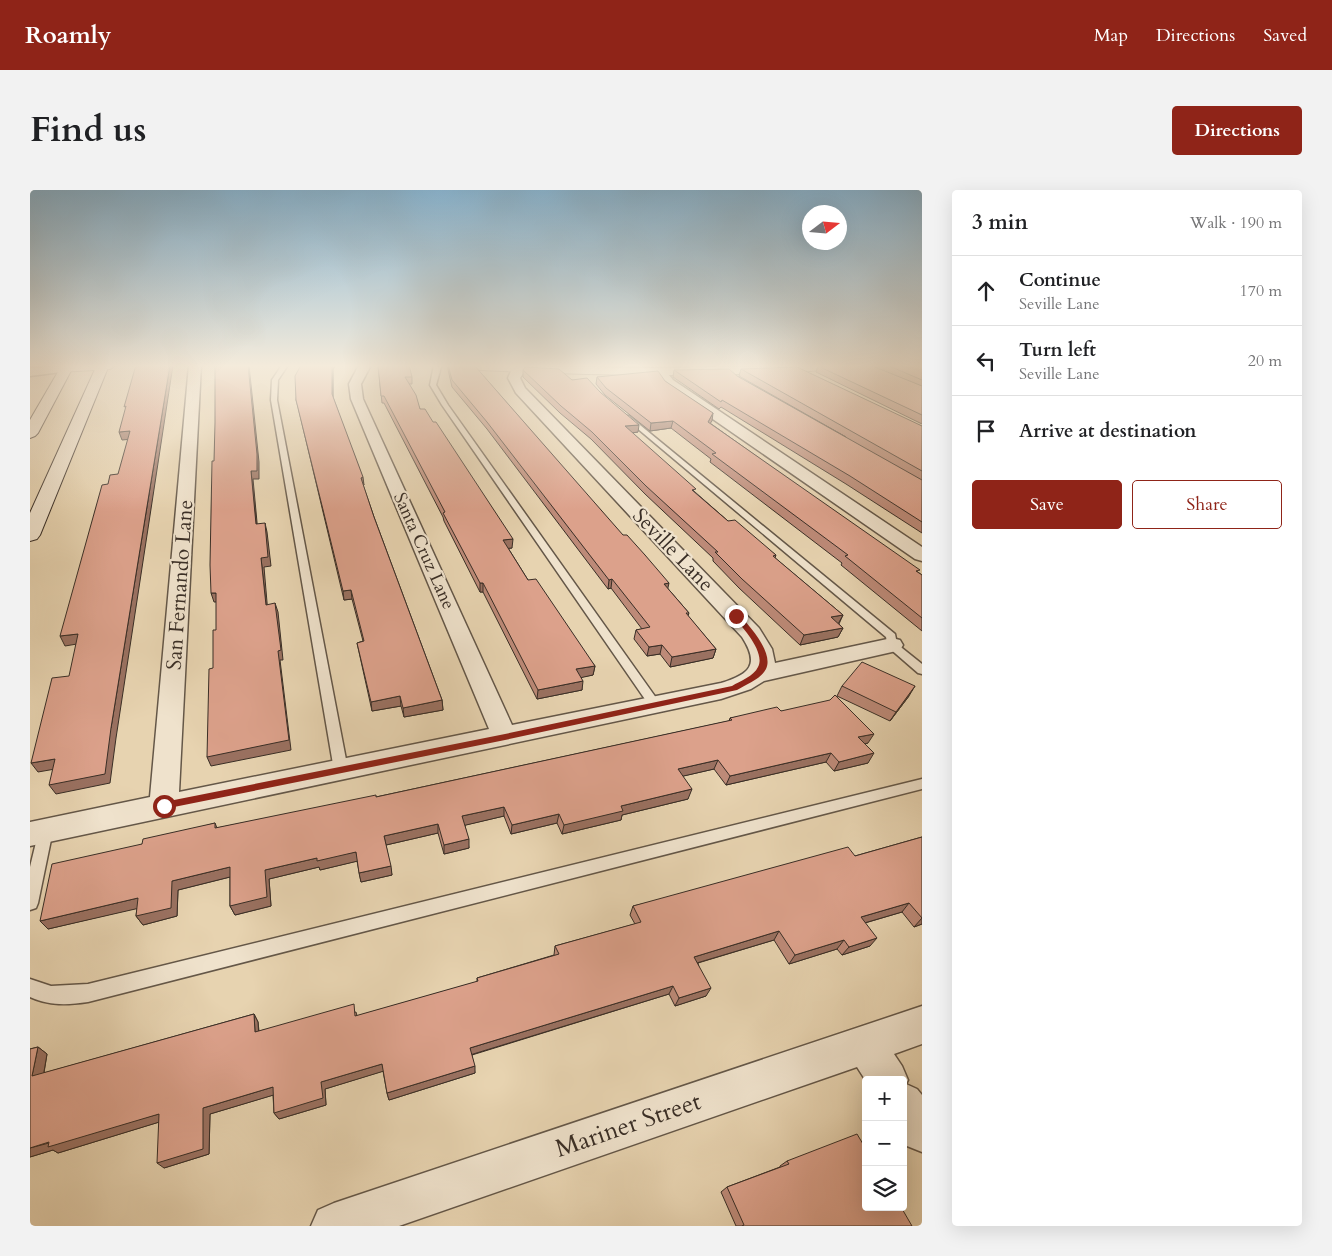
<!DOCTYPE html>
<html lang="en">
<head>
<meta charset="utf-8">
<style>
	:root { --surface:#fff; --page:#f2f2f2; --text:#202124; --muted:#757577; --line:#e0e0e0; --accent:#8f2418 }
	body { margin:0; font-family:Cardo,serif; background:var(--page); color:var(--text) }
	.controls { position:absolute; right:15px; bottom:15px; display:grid; overflow:hidden; border-radius:5px; box-shadow:0 5px 20px #0002 }
	.controls button { width:45px; height:45px; display:grid; place-items:center; padding:0; border:0; border-bottom:1px solid var(--line); background:var(--surface); color:var(--text); font:25px sans-serif }
	.compass { position:absolute; left:772px; top:15px; width:45px; height:45px; border-radius:50%; background:var(--surface); box-shadow:0 5px 20px #0002; rotate:74deg }
	.stop { position:absolute; width:15px; height:15px; margin:-11px; border:4px solid #8f2418; border-radius:50%; background:#fff }
	.stop.end { background:#8f2418; border-color:#fff; box-shadow:0 1px 5px #0008 }
	.list { margin:0; padding:0; list-style:none }
	h2 { display:flex; justify-content:space-between; align-items:center; height:65px; margin:0; padding:0 20px; font-size:21px }
	h2 small { font-size:16px; font-weight:400; color:var(--muted) }
	.list li { display:grid; grid-template-columns:32px 1fr auto; gap:15px; align-items:center; box-sizing:border-box; height:70px; padding:0 20px; border-top:1px solid var(--line) }
	.list b { display:block; font-size:19px; white-space:nowrap }
	.list p { margin:0; font-size:16px; white-space:nowrap; color:var(--muted) }
	.list em { font-size:16px; font-style:normal; color:var(--muted) }
	.actions { display:flex; gap:10px; padding:15px 20px }
	.actions a { flex:1; padding:11px 0; border:1px solid var(--accent); border-radius:5px; text-align:center; font-size:18px; color:var(--accent) }
	.actions .main { background:var(--accent); color:#fff }
	.icon { flex:none; width:28px; height:28px; fill:none; stroke:currentColor; stroke-width:2; stroke-linecap:round; stroke-linejoin:round }
	.map { position:relative; flex:none; width:892px; height:1036px; overflow:hidden; border-radius:5px }
	header { display:flex; align-items:center; gap:30px; box-sizing:border-box; height:70px; padding:0 25px; background:var(--accent); color:#fff }
	header strong { font-size:24px }
	nav { display:flex; gap:28px; margin-inline-start:auto; font-size:18px }
	.intro { display:flex; align-items:center; justify-content:space-between; box-sizing:border-box; height:120px; padding:0 30px }
	h1 { margin:0; font-size:35px }
	.button { padding:12px 22px; border-radius:5px; background:var(--accent); color:#fff; font-size:18px; font-weight:700 }
	main { display:flex; gap:30px; padding:0 30px }
	aside { flex:1; background:var(--surface); border-radius:5px; box-shadow:0 5px 20px #0002 }
	.map>svg:first-child { display:block }
	.lines { fill:none; stroke-linecap:round; stroke-linejoin:round }
	.service-casing { stroke:#645748; stroke-width:3 }
	.minor-casing { stroke:#645748; stroke-width:3 }
	.tertiary-casing { stroke:#645748; stroke-width:2 }
	.secondary-casing { stroke:#392e26; stroke-width:2 }
	.service { fill:#efe2cc; fill-rule:evenodd }
	.minor { fill:#efe2cc; fill-rule:evenodd }
	.tertiary { fill:#efe2cc; fill-rule:evenodd }
	.secondary { fill:#efe2cc; fill-rule:evenodd }
	.wall { fill:#bd8a78; stroke:#392e26 }
	.shaded-wall { fill:#9a7161; stroke:#392e26 }
	.building { fill:#dca18b; stroke:#392e26 }
	.route { fill:#8f2418 }
	.labels { text-anchor:middle; dominant-baseline:central; stroke-width:4.5; stroke-linejoin:round; paint-order:stroke }
	.far-street-label { font-size:18px; fill:#392e26; stroke:#efe2cc }
	.street-label { font-size:21px; fill:#392e26; stroke:#efe2cc }
	.near-street-label { font-size:25px; fill:#392e26; stroke:#efe2cc }
</style>
</head>
<body>
<header>
<strong>Roamly</strong>
<nav><a>Map</a><a>Directions</a><a>Saved</a></nav>
</header>
<div class="intro"><h1>Find us</h1><a class="button">Directions</a></div>
<main>
<div class="map">
<svg width="892" height="1036" viewBox="0 0 892 1036">
	<rect width="100%" height="100%" fill="#e7d3b0"/>
	<filter id="stains"><feTurbulence type="fractalNoise" baseFrequency=".004" numOctaves="4"/><feColorMatrix values="0 0 0 0 .2 0 0 0 0 .09 0 0 0 0 .02 0 0 0 .5 -.17"/></filter>
	<radialGradient id="worn" r=".72"><stop offset=".6" stop-color="#630" stop-opacity="0"/><stop offset="1" stop-color="#630" stop-opacity=".3"/></radialGradient>
	<g class="lines">
		<defs>
			<path id="service" d="M252 175H258L248 190 247 210 318 580 316 584 311 585 306 584 304 580 241 210 242 190Z
				M404 175H410L411 177 406 195 418 215 629 512 631 515 629 518H621L412 215 400 195Z
				M655 175H663L676 182 671 183Z
				M595 226H599L865 444 867 454 892 474V484L888 483 858 457 856 447 595 228Z
				M892 589V599L58 812C38 815 19 816 0 807V789L21 796 58 794Z
				M16 634 21 636 23 640 8 713 6 718 0 720V677L9 640 11 636Z"/>
			<path id="minor" d="M159 175H171L149 602 459 539 321 209 319 194 329 175H341L331 194 333 209 482 535 691 493C720 484 730 475 712 447L486 203 478 188 481 181 490 176 496 179 490 188 495 198 729 438 742 459 745 473 862 448 870 450 873 455 870 460 862 462 734 491 721 499 691 509 0 656V632L120 607Z
				M35 176 41 179 39 181 0 186V178Z
				M631 178 635 180 643 190 892 357V371L885 369 635 196 625 182Z
				M892 816V854L864 864 872 876 878 890 876 894 887 899 892 905V962L877 956 873 950V890L836 891 827 877 369 1036H281L288 1020 304 1013Z"/>
			<path id="tertiary" d="M36 175H86L80 179 30 182 29 179 30 176Z
				M427 175 622 178 817 175 811 179C685 188 559 186 433 179Z"/>
			<path id="secondary" d="M32 175H44L8 243 5 246 0 248V230Z
				M67 175H79L10 345 7 349 0 351V323Z"/>
		</defs>
		<use href="#service" class="service-casing"/>
		<use href="#minor" class="minor-casing"/>
		<use href="#tertiary" class="tertiary-casing"/>
		<use href="#secondary" class="secondary-casing"/>
		<use href="#service" class="service"/>
		<use href="#minor" class="minor"/>
		<use href="#tertiary" class="tertiary"/>
		<use href="#secondary" class="secondary"/>
	</g>
	<path class="wall" d="M271 175H305L303 180V207L334 295H333L344 327 412 510 413 520 374 527 371 516 342 521 327 453 333 451 322 409 314 410 268 217 266 210Z
		M348 175 382 187V194H379L390 219 482 358H478L498 390 565 476 563 485 551 487 552 500 507 509 453 402H450L414 331 413 327 354 213H352Z
		M417 175H444L659 423 658 426 686 459 683 468 640 477 630 464 617 466 604 449 606 440 612 439 581 398 578 399 457 239 422 197Z
		M603 175H654L604 176Z
		M801 175H892V234L786 182 788 176Z
		M711 179 892 236V343L816 294 691 217 689 219 643 187 644 180 707 186 816 247 709 186Z
		M493 180 542 190 570 202 608 242 602 243 665 302 698 331 746 365 745 368 813 425 809 434 813 438 808 447 770 455 709 398 683 371V368L615 304 561 249 530 223 493 187Z
		M567 187 635 191 682 231 680 233 892 385V441L811 375 812 373 680 272 681 269 641 238 620 241 575 205 566 194Z
		M812 496 879 506 860 531 807 506Z
		M751 521 838 553 835 554 838 573 804 581 796 572 696 595 684 579 653 586 658 609 592 625 591 630 532 644 527 633 481 644 474 626 435 635 439 658 414 664 408 643 356 655 362 685 331 692 327 671 290 680 289 677 239 689 241 716 205 725 200 716V687L148 700 147 726 113 735 106 726 107 718 18 739 10 731 112 654 185 633 187 638 346 607 699 531 700 528Z
		M892 647V734L884 737 872 722 835 733 840 756 812 765 807 759 759 774 744 750 668 773 676 806 645 816 639 804 442 865 445 883 359 910 357 903 353 881 295 899 296 915 249 929 244 923 243 905 180 924 179 964 134 978 129 932 28 963 23 960 0 967V859L8 857 17 864 14 883 224 824 228 832 229 841 326 822 327 826 447 792V788L524 765 525 756 605 734 600 725 603 716 825 666Z
		M757 971 882 1036H706L691 1002 697 997 750 977V976Z"/>
	<path class="shaded-wall" d="M140 175H143L86 548 80 593 26 604 19 595 81 538Z
		M218 175H219L229 272V289H223L228 343 226 334 221 281Z
		M302 175H305L303 180V211L302 204Z
		M683 223 682 231 676 239 678 232Z
		M643 231 641 238 620 241 621 233Z
		M609 235 608 242 594 244 595 236Z
		M100 241 103 249 92 250 89 242Z
		M333 287 334 295 332 296 331 288Z
		M235 333 237 342 241 376 234 377 238 424 236 415 231 368Z
		M483 349 482 358 473 359V350Z
		M582 389 581 398 578 399 579 390Z
		M450 393H453V402H450Z
		M639 393 637 402 634 394Z
		M321 400 322 409 314 410 313 401Z
		M181 403H186L189 412H184Z
		M245 413 248 422 253 470H250L261 560 181 576 177 567 248 461Z
		M813 425 808 434 801 427Z
		M813 438 808 447 770 455 774 445Z
		M48 444 53 453 35 456 30 446Z
		M632 455 630 464 617 466 619 457Z
		M686 459 683 468 640 477 642 467Z
		M565 476 563 485 545 489 546 479Z
		M553 491 552 500 507 509 508 500Z
		M885 496 879 506 860 531 866 522Z
		M370 506 371 516 342 521 341 512Z
		M412 510 413 520 374 527 373 518Z
		M844 544 838 553 823 557 828 547Z
		M801 563 796 572 696 595 700 586Z
		M844 563 838 573 804 581 809 572Z
		M25 569 31 578 8 582 1 573Z
		M688 570 684 579 645 588 648 579Z
		M662 599 658 609 592 625 591 630 532 644 534 635 591 616Z
		M474 617V626L432 636V626Z
		M529 624 527 633 481 644 482 635Z
		M408 634V643L356 655 354 646Z
		M439 649V658L414 664V655Z
		M326 662 328 671 290 680 289 677 239 689 241 716 205 725 200 716 235 680 287 668Z
		M361 676 362 685 331 692 329 683Z
		M200 677 204 686 148 700 147 726 113 735 106 726 142 691Z
		M108 708 114 717 18 739 10 731Z
		M879 713 872 722 824 736 831 727Z
		M892 728V734L884 737Z
		M749 741 744 750 660 775 664 767Z
		M847 748 840 756 812 765 819 757Z
		M814 750 807 759 759 774 765 765Z
		M643 796 639 804 440 865V858Z
		M681 798 676 806 645 816 649 808Z
		M224 824 228 832 229 849 225 842Z
		M8 857 17 864 12 893 2 886Z
		M352 874 354 881 295 899 296 915 249 929 244 923 291 892Z
		M445 876V883L359 910 357 903Z
		M243 897 247 904 180 924 179 964 134 978 127 973 173 918Z
		M129 924 136 930 28 963 23 960 0 967V958Z"/>
	<path class="building" d="M106 175H140L81 538 75 584 19 595 25 569 1 573 22 488 39 486 48 444 30 446 72 295 78 294 80 285 88 284 100 241 89 242 96 216 94 217Z
		M185 175H218L227 264V281H221L226 334 235 333 238 367 231 368 236 415 245 413 251 460 248 461 259 550 177 567 179 479 183 478V440H186V403H181L180 375 182 271H184L185 233Z
		M271 175H302V204L333 287 331 288 344 327 412 510 373 518 370 506 341 512 327 453 334 451 321 400 313 401 266 210 265 186Z
		M348 175H379L382 187H375L386 205 390 219H395L403 232H406L483 349 473 350 498 390 506 389 565 476 546 479 553 491 508 500 453 393H450L413 323 415 322 354 206H351Z
		M418 175H444L593 345H597L615 365 639 393 634 394 659 423H656L686 459 642 467 632 455 619 457 606 440 620 437 582 389 579 390 457 232 422 190Z
		M801 175H840L892 196V225L788 176Z
		M857 175H892V190Z
		M495 177 529 179 542 190 557 188 570 202 609 235 595 236 666 299 662 300 698 331 705 330 746 365 743 366 813 425 801 427 813 438 774 445 712 389 685 362H688L616 296 562 242 531 216 493 180Z
		M767 177 892 236V281L711 179Z
		M699 179 707 186 892 290V332L820 286 692 210 691 212 644 180Z
		M628 181 635 191 683 223 678 232 890 380 886 381 892 385V428L815 366 818 365 682 264 686 263 643 231 621 233 576 198 567 187Z
		M832 472 885 496 866 522 812 496Z
		M805 505 844 544 828 547 844 563 809 572 801 563 700 586 688 570 648 579 662 599 591 616 593 621 534 635 529 624 482 635 474 617 432 626 439 649 414 655 408 634 354 646 361 676 329 683 326 662 287 671V668L235 680 237 707 200 716V677L142 691 141 718 106 726 108 708 10 731 22 674 112 654 113 649 185 633V638L346 605V607L702 530 700 528 747 517 751 521 800 510Z
		M892 647V728L879 713 831 727 847 748 819 757 814 750 765 765 749 741 664 767 681 798 649 808 643 796 440 858 445 876 357 903 352 874 291 892 293 908 244 923 243 897 173 918V959L127 973 129 924 18 957 19 952 0 958V859L8 857 2 886 224 824 225 842 324 814 325 826 448 791 447 788 529 764 525 756 611 732 603 716 818 657 825 666Z
		M827 944 836 959V1017H871L882 1036H712L714 1035 697 997 759 974 757 971Z"/>
	<linearGradient id="sky" x2="0" y2="1"><stop stop-color="#88b5d2"/><stop offset="0.55" stop-color="#f4ebdb"/><stop offset="1" stop-color="#f4ebdb" stop-opacity="0"/></linearGradient>
	<rect width="892" height="320" fill="url(#sky)"/>
	<path class="route" d="M704 424H709C719 436 744 462 736 479 731 489 716 494 707 500L475 550 134 619 129 616 134 612 475 544 702 496C710 491 724 486 728 477 736 462 712 437 703 426Z"/>
	<g class="labels">
		<g class="far-street-label">
			<text transform="translate(394 361) rotate(66)">Santa Cruz Lane</text>
		</g>
		<g class="street-label">
			<text transform="translate(643 360) rotate(46)">Seville Lane</text>
			<text transform="translate(150 395) rotate(-86)">San Fernando Lane</text>
		</g>
		<g class="near-street-label">
			<text transform="translate(598 935) rotate(-19)">Mariner Street</text>
		</g>
	</g>
	<rect width="100%" height="100%" filter="url(#stains)"/>
	<rect width="100%" height="100%" fill="url(#worn)"/>
</svg>
<div class="controls">
<button>+</button>
<button>−</button>
<button><svg class="icon" aria-label="layers" viewBox="0 0 24 24"><path d="M12 4l9 5-9 5-9-5zM3 14l9 5 9-5"/></svg></button>
</div>
<svg class="compass" viewBox="-18 -18 36 36"><path d="M0-13l5 13h-10z" fill="#e53935"/><path d="M0 13l5-13h-10z" fill="#757577"/></svg>
<div class="stop" style="left:134px;top:616px"></div>
<div class="stop end" style="left:706px;top:426px"></div>
</div>
<aside>
<h2>3 min<small>Walk · 190 m</small></h2>
<ul class="list">
<li><svg class="icon" aria-label="ahead" viewBox="0 0 24 24"><path d="M12 20V5M6 11l6-6 6 6"/></svg><div><b>Continue</b><p>Seville Lane</p></div><em>170 m</em></li>
<li><svg class="icon" aria-label="left" viewBox="0 0 24 24"><path d="M17 20v-9H6M10 6l-5 5 5 5"/></svg><div><b>Turn left</b><p>Seville Lane</p></div><em>20 m</em></li>
<li><svg class="icon" aria-label="arrive" viewBox="0 0 24 24"><path d="M6 21V4h12l-3 4 3 4H6"/></svg><div><b>Arrive at destination</b></div></li>
</ul>
<div class="actions"><a class="main">Save</a><a>Share</a></div>
</aside>
</main>
</body>
</html>
